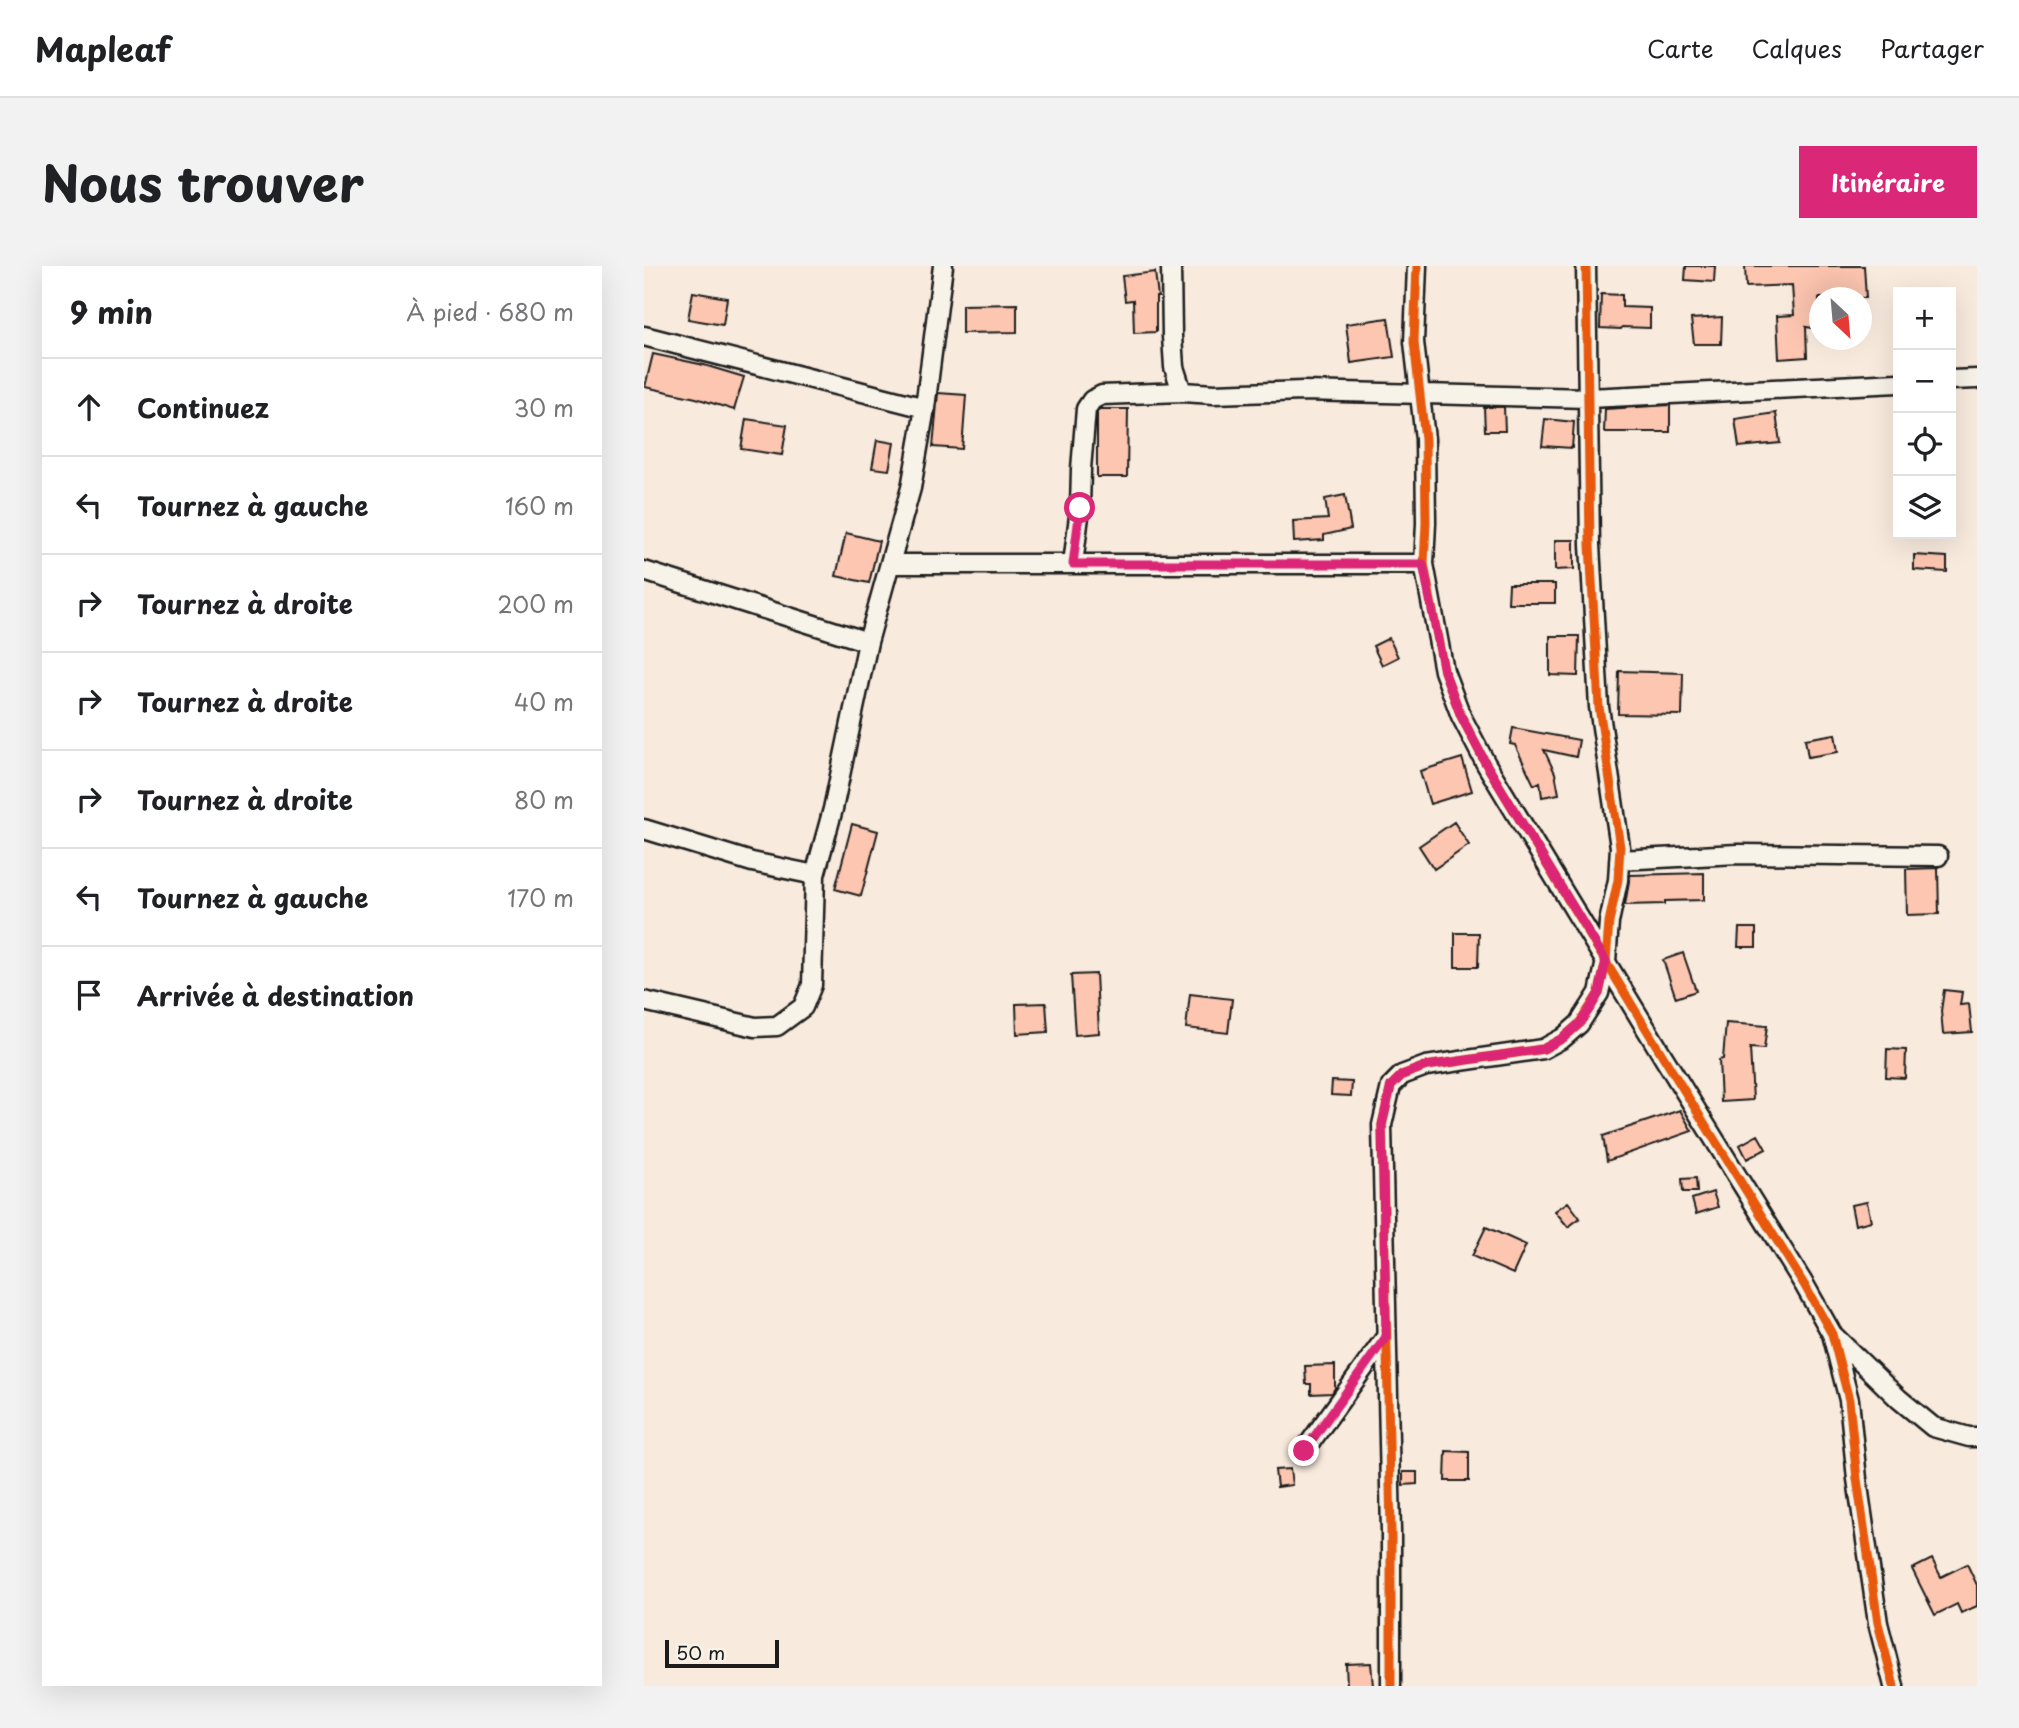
<!DOCTYPE html>
<html lang="fr">
<head>
<meta charset="utf-8">
<style>
	:root { --surface:#fff; --page:#f2f2f2; --text:#202124; --muted:#757577; --line:#e0e0e0; --accent:#db2777 }
	body { margin:0; font-family:"Playpen Sans",sans-serif; background:var(--page); color:var(--text) }
	.controls { position:absolute; right:21px; top:21px; display:grid; overflow:hidden; border-radius:0px; box-shadow:0 7px 28px #0002 }
	.controls button { width:63px; height:63px; display:grid; place-items:center; padding:0; border:0; border-bottom:2px solid var(--line); background:var(--surface); color:var(--text); font:35px sans-serif }
	.compass { position:absolute; left:1165px; top:21px; width:63px; height:63px; border-radius:50%; background:var(--surface); box-shadow:0 7px 28px #0002; rotate:154deg }
	.scale { position:absolute; left:21px; bottom:18px; width:114px; box-sizing:border-box; padding-left:7px; border:4px solid #1c1c1c; border-top:0; font-size:19px; line-height:24px; white-space:nowrap; color:#1c1c1c; -webkit-text-stroke:5px #f7f3e8; paint-order:stroke }
	.stop { position:absolute; width:21px; height:21px; margin:-16px; border:5px solid #db2777; border-radius:50%; background:#fff }
	.stop.end { background:#db2777; border-color:#fff; box-shadow:0 2px 7px #0008 }
	.list { margin:0; padding:0; list-style:none }
	h2 { display:flex; justify-content:space-between; align-items:center; height:91px; margin:0; padding:0 28px; font-size:30px }
	h2 small { font-size:23px; font-weight:400; color:var(--muted) }
	.list li { display:grid; grid-template-columns:46px 1fr auto; gap:21px; align-items:center; box-sizing:border-box; height:98px; padding:0 28px; border-top:2px solid var(--line) }
	.list b { display:block; font-size:26px; white-space:nowrap }
	.list em { font-size:23px; font-style:normal; color:var(--muted) }
	.icon { flex:none; width:38px; height:38px; fill:none; stroke:currentColor; stroke-width:2; stroke-linecap:round; stroke-linejoin:round }
	.map { position:relative; flex:none; width:1333px; height:1420px; overflow:hidden; border-radius:0px }
	header { display:flex; align-items:center; gap:42px; box-sizing:border-box; height:98px; padding:0 35px; background:var(--surface); border-bottom:2px solid var(--line) }
	header strong { font-size:33px }
	nav { display:flex; gap:38px; margin-inline-start:auto; font-size:24px }
	.intro { display:flex; align-items:center; justify-content:space-between; box-sizing:border-box; height:168px; padding:0 42px }
	h1 { margin:0; font-size:49px }
	.button { padding:18px 32px; border-radius:0px; background:var(--accent); color:#fff; font-size:24px; font-weight:700 }
	main { display:flex; gap:42px; padding:0 42px }
	aside { flex:1; background:var(--surface); border-radius:0px; box-shadow:0 7px 28px #0002 }
	.map>svg:first-child { display:block }
	.building { fill:#fdc6b0; stroke:#1c1c1c; stroke-width:2 }
	.lines { fill:none; stroke-linecap:round; stroke-linejoin:round }
	.street-casing { stroke:#1c1c1c; stroke-width:23 }
	.street { stroke:#f7f3e8; stroke-width:18 }
	.cycleway-casing { stroke:#f7f3e8; stroke-width:13 }
	.cycleway { stroke:#e8590c; stroke-width:9 }
	.route { stroke:#db2777; stroke-width:9 }
</style>
</head>
<body>
<header>
<strong>Mapleaf</strong>
<nav><a>Carte</a><a>Calques</a><a>Partager</a></nav>
</header>
<div class="intro"><h1>Nous trouver</h1><a class="button">Itinéraire</a></div>
<main>
<aside>
<h2>9 min<small>À pied · 680 m</small></h2>
<ul class="list">
<li><svg class="icon" aria-label="ahead" viewBox="0 0 24 24"><path d="M12 20V5M6 11l6-6 6 6"/></svg><div><b>Continuez</b></div><em>30 m</em></li>
<li><svg class="icon" aria-label="left" viewBox="0 0 24 24"><path d="M17 20v-9H6M10 6l-5 5 5 5"/></svg><div><b>Tournez à gauche</b></div><em>160 m</em></li>
<li><svg class="icon" aria-label="right" viewBox="0 0 24 24"><path d="M7 20v-9h11M14 6l5 5-5 5"/></svg><div><b>Tournez à droite</b></div><em>200 m</em></li>
<li><svg class="icon" aria-label="right" viewBox="0 0 24 24"><path d="M7 20v-9h11M14 6l5 5-5 5"/></svg><div><b>Tournez à droite</b></div><em>40 m</em></li>
<li><svg class="icon" aria-label="right" viewBox="0 0 24 24"><path d="M7 20v-9h11M14 6l5 5-5 5"/></svg><div><b>Tournez à droite</b></div><em>80 m</em></li>
<li><svg class="icon" aria-label="left" viewBox="0 0 24 24"><path d="M17 20v-9H6M10 6l-5 5 5 5"/></svg><div><b>Tournez à gauche</b></div><em>170 m</em></li>
<li><svg class="icon" aria-label="arrive" viewBox="0 0 24 24"><path d="M6 21V4h12l-3 4 3 4H6"/></svg><div><b>Arrivée à destination</b></div></li>
</ul>
</aside>
<div class="map">
<svg width="1333" height="1420" viewBox="0 0 1333 1420">
	<rect width="100%" height="100%" fill="#f8eadd"/>
	<filter id="ink" filterUnits="userSpaceOnUse"><feTurbulence type="fractalNoise" baseFrequency=".0143" numOctaves="2"/><feDisplacementMap in="SourceGraphic" scale="14" xChannelSelector="R" yChannelSelector="G"/><feConvolveMatrix kernelMatrix="1 2 1 2 8 2 1 2 1" color-interpolation-filters="sRGB"/></filter>
	<g filter="url(#ink)">
		<path class="building" d="M1042 0H1071L1070 16 1041 14Z
			M1101 0H1220L1222 32H1175V63L1162 61 1163 91 1135 93 1133 50 1150 49 1148 19 1102 21Z
			M511 6 514 31H512V66L490 67 489 34 481 35 478 10Z
			M49 26 83 32 79 59 44 53Z
			M957 28 978 29V41L1006 42V62L978 61 977 63 956 62Z
			M373 38V66L318 67V39Z
			M1078 51 1077 78H1050L1047 53Z
			M744 52 750 91 707 97 702 58Z
			M9 88 60 99 100 111 90 144 52 132 1 121Z
			M294 127 322 129 318 183 289 181Z
			M1026 139V166H960L961 143Z
			M840 141H860L861 165H841Z
			M455 143H484L483 211H453V146Z
			M1132 147 1136 177 1095 181 1091 153Z
			M102 153 143 159 138 189 97 183Z
			M901 153 930 156 928 182 898 180Z
			M233 174 250 177 245 204 228 202Z
			M701 229 707 263 680 269V274L650 276 649 255 684 253 681 233Z
			M202 267 235 275 225 317 192 310Z
			M911 274H930V303L911 304Z
			M1270 289 1303 291V306L1270 304Z
			M865 318H911V337H864Z
			M906 370H935L934 410 906 409Z
			M745 372 754 391 738 399 729 380Z
			M975 405 1039 407 1038 449 974 448Z
			M869 462 935 474 932 491 900 484 911 507 915 528 898 531 896 516 890 519 871 479 866 478Z
			M1191 468 1194 486 1164 491 1161 473Z
			M818 492 828 525 786 538 776 505Z
			M810 556 825 579 790 603 775 580Z
			M208 558 234 565 217 630 191 623Z
			M1294 602 1295 648 1263 649 1262 603Z
			M1060 607V634L1021 635V638L981 639 986 609Z
			M1095 662H1112V681H1094Z
			M811 667H835L834 701H811Z
			M1039 687 1052 725 1032 732 1019 694Z
			M452 708 455 767 431 769 427 709Z
			M1300 724 1318 726 1316 739 1325 738 1328 766 1299 768 1297 745Z
			M546 728 588 733 584 767 542 762Z
			M402 737 404 766 373 768 372 738Z
			M1082 757 1123 760 1120 783 1106 782 1109 834 1077 836 1075 794 1079 793Z
			M1243 783 1262 784 1261 812 1242 811Z
			M688 815 708 816 707 830 687 829Z
			M1036 844 1048 865 963 895 959 870Z
			M1114 869 1122 883 1103 893 1096 879Z
			M1052 912 1053 926H1039L1038 913Z
			M1069 926 1074 941 1052 948 1048 933Z
			M924 936 936 952 924 961 911 945Z
			M1223 936 1227 955 1211 959 1207 939Z
			M842 961 882 979 869 1008 828 990Z
			M691 1099V1122L688 1127 667 1128V1118H662L661 1100Z
			M802 1185 825 1186V1215H801Z
			M646 1203 648 1219 633 1221 631 1204Z
			M759 1206H773V1218L759 1219Z
			M1288 1293 1297 1311 1323 1298 1333 1319V1340L1317 1347 1313 1338 1291 1349 1268 1303Z
			M727 1397 729 1420H703L702 1398Z"/>
		<g class="lines">
			<defs>
				<path id="street" d="M527 0 528 70 530 101 538 126
					M773 0 770 76 781 173 782 257 780 298 800 405 817 450 842 498 1020 792 1161 1020 1188 1068 1205 1134 1213 1213 1234 1357 1250 1420
					M0 70 281 142
					M1307 114 1333 113
					M246 298H780
					M429 298 436 242 437 203 442 143 448 134 458 129 538 126 570 128 659 125 945 132 1254 117
					M0 305 224 376
					M0 563 108 596 171 609
					M975 594 1094 588 1294 590
					M0 735 111 761 133 760 159 741 168 719 171 609 189 543 224 376 267 222 281 142 299 0
					M1188 1068 1255 1133 1289 1161 1325 1171H1333
					M660 1185 742 1071
					M747 1420V1266L738 859 747 820 758 809 782 800 899 783 919 772 935 758 955 727 962 695 965 656 974 614 976 581 955 441 946 279 942 0"/>
			</defs>
			<use href="#street" class="street-casing"/>
			<use href="#street" class="street"/>
			<defs>
				<path id="cycleway" d="M773 0 770 76 781 173 782 257 780 298 800 405 817 450 842 498 1020 792 1161 1020 1188 1068 1205 1134 1213 1213 1234 1357 1250 1420
					M747 1420V1266L738 859 747 820 758 809 782 800 899 783 919 772 935 758 955 727 962 695 965 656 974 614 976 581 955 441 946 279 942 0"/>
			</defs>
			<use href="#cycleway" class="cycleway-casing"/>
			<use href="#cycleway" class="cycleway"/>
		</g>
	</g>
	<g class="lines" filter="url(#ink)">
		<path class="route" d="M436 242 429 298H779L800 405 817 450 842 498 962 695 955 727 947 741 935 758 919 772 899 783 782 800 758 809 747 820 738 859 742 1071 660 1185"/>
	</g>
</svg>
<div class="controls">
<button>+</button>
<button>−</button>
<button><svg class="icon" aria-label="locate" viewBox="0 0 24 24"><circle cx="12" cy="12" r="6"/><path d="M12 2v4M12 18v4M2 12h4M18 12h4"/></svg></button>
<button><svg class="icon" aria-label="layers" viewBox="0 0 24 24"><path d="M12 4l9 5-9 5-9-5zM3 14l9 5 9-5"/></svg></button>
</div>
<svg class="compass" viewBox="-18 -18 36 36"><path d="M0-13l5 13h-10z" fill="#e53935"/><path d="M0 13l5-13h-10z" fill="#757577"/></svg>
<div class="scale">50 m</div>
<div class="stop" style="left:436px;top:242px"></div>
<div class="stop end" style="left:660px;top:1185px"></div>
</div>
</main>
</body>
</html>
